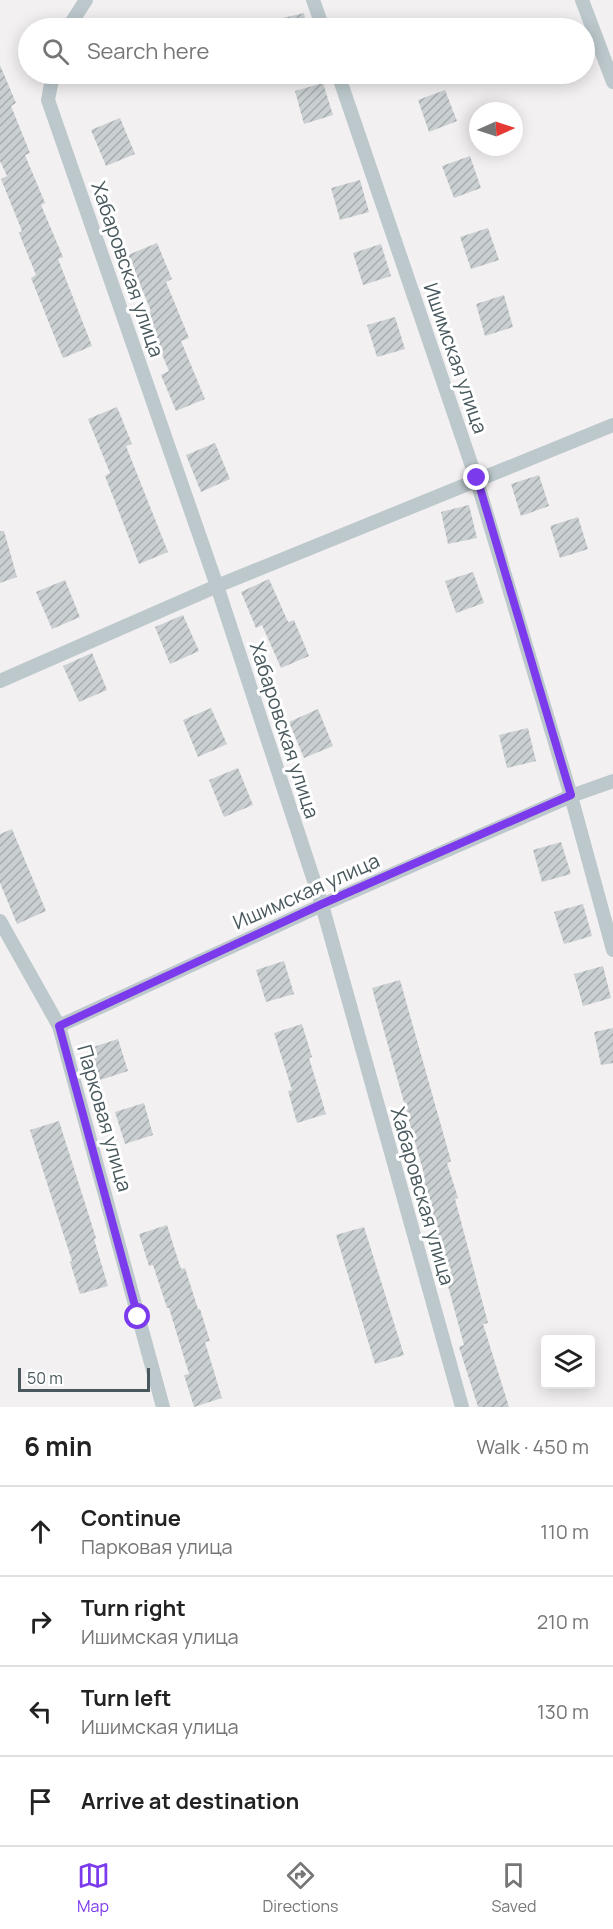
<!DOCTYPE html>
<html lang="en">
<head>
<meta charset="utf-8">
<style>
	:root { --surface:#fff; --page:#f6f6f6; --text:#222; --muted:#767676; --line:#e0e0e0; --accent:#7c3aed }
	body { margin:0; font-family:Manrope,sans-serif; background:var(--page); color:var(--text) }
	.controls { position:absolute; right:18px; bottom:18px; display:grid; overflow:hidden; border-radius:6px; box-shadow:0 3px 15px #0003 }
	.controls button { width:54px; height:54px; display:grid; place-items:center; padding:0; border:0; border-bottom:2px solid var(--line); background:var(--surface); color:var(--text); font:30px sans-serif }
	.compass { position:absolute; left:469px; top:102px; width:54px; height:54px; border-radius:50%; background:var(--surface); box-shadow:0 3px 15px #0003; rotate:87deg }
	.scale { position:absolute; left:18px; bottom:15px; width:132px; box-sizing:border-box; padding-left:6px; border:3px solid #48585d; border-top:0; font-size:16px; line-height:21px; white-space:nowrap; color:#48585d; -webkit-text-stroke:4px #fff; paint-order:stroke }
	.stop { position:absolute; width:18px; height:18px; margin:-14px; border:4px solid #7c3aed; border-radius:50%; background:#fff }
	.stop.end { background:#7c3aed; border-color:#fff; box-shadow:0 2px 6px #0008 }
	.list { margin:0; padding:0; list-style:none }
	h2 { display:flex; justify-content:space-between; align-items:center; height:78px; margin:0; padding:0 24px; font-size:26px }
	h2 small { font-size:20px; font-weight:400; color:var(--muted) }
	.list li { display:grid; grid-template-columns:39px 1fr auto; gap:18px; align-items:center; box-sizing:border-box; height:90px; padding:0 24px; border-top:2px solid var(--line) }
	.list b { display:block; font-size:22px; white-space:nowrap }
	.list p { margin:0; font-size:20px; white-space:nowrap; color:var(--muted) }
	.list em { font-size:20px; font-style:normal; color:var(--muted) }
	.icon { flex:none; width:33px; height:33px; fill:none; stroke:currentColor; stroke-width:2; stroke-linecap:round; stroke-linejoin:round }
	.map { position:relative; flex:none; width:613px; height:1407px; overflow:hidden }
	.search { position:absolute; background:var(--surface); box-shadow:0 3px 15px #0003; left:18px; right:18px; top:18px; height:66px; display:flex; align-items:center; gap:15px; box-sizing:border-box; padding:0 21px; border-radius:33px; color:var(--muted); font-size:22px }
	.sheet { height:438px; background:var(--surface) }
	nav { display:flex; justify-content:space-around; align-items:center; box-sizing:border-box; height:84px; border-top:2px solid var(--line); background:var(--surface); font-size:16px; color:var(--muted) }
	nav a { display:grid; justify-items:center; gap:3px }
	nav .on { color:var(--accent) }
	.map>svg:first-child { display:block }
	.building { fill:url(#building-hatch) }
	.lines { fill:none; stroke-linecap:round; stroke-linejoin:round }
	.minor { stroke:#bcc8cc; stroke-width:14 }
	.route { stroke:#7c3aed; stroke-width:8 }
	.labels { text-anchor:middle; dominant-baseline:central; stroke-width:6; stroke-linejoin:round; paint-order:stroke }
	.street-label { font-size:20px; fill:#48585d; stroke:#fff }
</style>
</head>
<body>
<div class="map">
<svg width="613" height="1407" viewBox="0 0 613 1407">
	<defs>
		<pattern id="building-hatch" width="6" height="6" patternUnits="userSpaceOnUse" patternTransform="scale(1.5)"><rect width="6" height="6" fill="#cacfd2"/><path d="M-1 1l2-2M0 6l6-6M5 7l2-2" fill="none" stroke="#a6abae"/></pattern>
	</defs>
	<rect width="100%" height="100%" fill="#f3f0f1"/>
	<path class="building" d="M304 13 307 28H263L262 23Z
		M0 65 16 103 11 106 30 153 25 155 45 203 41 205 63 257 58 259 92 346 63 358 31 278 36 275 19 233 22 231 1 179 7 176 0 161Z
		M323 83 333 115 304 124 295 91Z
		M445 90 457 121 429 132 418 100Z
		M120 118 135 154 106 166 91 130Z
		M470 156 481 188 454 198 442 166Z
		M360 180 369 212 340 220 331 188Z
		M488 228 499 260 471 269 460 237Z
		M157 243 172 279 166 282 189 338 181 341 205 399 176 411 161 375 169 371 145 314 151 311 128 255Z
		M381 244 391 276 363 285 353 253Z
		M504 295 513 327 485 336 476 304Z
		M395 317 405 349 377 357 367 325Z
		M117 407 132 444 126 446 168 552 139 564 105 476 110 473 88 419Z
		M215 443 230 479 201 492 186 455Z
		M539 475 549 506 521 516 511 484Z
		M469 505 477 538 448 544 441 512Z
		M578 517 588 549 560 558 550 526Z
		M0 531H4L17 577 0 583Z
		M473 572 484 603 456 613 445 581Z
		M269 579 288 622 294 620 309 656 281 668 262 625 256 628 241 592Z
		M65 580 80 617 52 629 36 592Z
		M183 615 199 651 170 664 155 627Z
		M92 653 107 690 79 702 63 666Z
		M211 708 227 744 198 757 183 720Z
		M318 709 333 746 304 758 289 722Z
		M528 728 536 761 507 768 499 735Z
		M238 768 253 805 224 817 209 780Z
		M12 829 46 911 17 924 0 883V834Z
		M561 842 571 874 542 882 533 850Z
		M583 904 592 936 564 944 554 912Z
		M284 961 294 994 266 1002 256 970Z
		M603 966 611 998 583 1006 574 974Z
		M400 980 451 1161 447 1163 458 1198 455 1199 488 1323 483 1324 509 1407H478L459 1347 464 1345 429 1216H432L420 1175 424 1174 372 988Z
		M302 1024 312 1057 309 1058 326 1114 297 1123 288 1091 292 1090 274 1033Z
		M613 1028V1063L601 1065 594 1032Z
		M118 1039 128 1071 100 1080 90 1048Z
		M144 1103 153 1135 125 1144 115 1112Z
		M59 1121 96 1238 94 1239 108 1286 80 1294 70 1262 72 1261 30 1130Z
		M167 1225 181 1269 185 1268 198 1309H200L210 1341 205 1342 222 1398 194 1407 184 1375 189 1374 169 1308H167L153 1265 149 1266 139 1234Z
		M364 1227 404 1355 375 1364 336 1235Z"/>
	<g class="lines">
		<path class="minor" d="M313 0 323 28
			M582 0 613 82
			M68 28 86 0
			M53 74 48 100 217 586 322 905 462 1407
			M338 74 476 478 571 796 613 950
			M0 681 217 586 613 425
			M0 921 59 1026 163 1407
			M59 1026 322 905 571 796 613 781"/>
	</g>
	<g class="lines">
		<path class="route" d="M138 1317 59 1026 322 904 571 795 477 478"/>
	</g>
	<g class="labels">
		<g class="street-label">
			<text transform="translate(128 269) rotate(71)">Хабаровская улица</text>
			<text transform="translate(456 358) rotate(71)">Ишимская улица</text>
			<text transform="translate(285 730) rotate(72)">Хабаровская улица</text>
			<text transform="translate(306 891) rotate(-24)">Ишимская улица</text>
			<text transform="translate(105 1118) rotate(74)">Парковая улица</text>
			<text transform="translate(423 1196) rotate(74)">Хабаровская улица</text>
		</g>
	</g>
</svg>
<div class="controls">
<button><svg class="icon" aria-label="layers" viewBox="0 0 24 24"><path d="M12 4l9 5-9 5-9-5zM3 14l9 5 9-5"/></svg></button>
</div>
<svg class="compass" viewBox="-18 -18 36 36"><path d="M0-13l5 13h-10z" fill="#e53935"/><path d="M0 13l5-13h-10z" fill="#767676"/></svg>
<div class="scale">50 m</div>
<div class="stop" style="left:138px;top:1317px"></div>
<div class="stop end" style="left:477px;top:478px"></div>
<div class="search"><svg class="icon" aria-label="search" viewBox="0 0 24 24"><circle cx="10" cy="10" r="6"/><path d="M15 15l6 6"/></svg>Search here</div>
</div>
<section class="sheet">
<h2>6 min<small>Walk · 450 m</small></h2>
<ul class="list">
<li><svg class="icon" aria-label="ahead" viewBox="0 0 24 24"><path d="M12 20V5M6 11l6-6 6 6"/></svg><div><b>Continue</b><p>Парковая улица</p></div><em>110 m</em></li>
<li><svg class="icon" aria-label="right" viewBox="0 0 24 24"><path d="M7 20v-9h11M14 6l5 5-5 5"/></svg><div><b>Turn right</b><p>Ишимская улица</p></div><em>210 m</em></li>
<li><svg class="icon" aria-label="left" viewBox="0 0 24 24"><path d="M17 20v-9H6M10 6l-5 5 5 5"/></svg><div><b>Turn left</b><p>Ишимская улица</p></div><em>130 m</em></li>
<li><svg class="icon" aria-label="arrive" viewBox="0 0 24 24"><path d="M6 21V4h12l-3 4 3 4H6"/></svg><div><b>Arrive at destination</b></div></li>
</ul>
</section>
<nav>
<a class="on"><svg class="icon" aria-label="map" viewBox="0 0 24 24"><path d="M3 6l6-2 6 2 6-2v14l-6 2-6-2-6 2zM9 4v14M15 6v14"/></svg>Map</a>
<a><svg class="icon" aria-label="directions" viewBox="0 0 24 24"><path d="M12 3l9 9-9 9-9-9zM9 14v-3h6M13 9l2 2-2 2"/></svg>Directions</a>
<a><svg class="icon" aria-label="saved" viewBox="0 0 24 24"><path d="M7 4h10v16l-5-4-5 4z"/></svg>Saved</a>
</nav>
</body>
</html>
